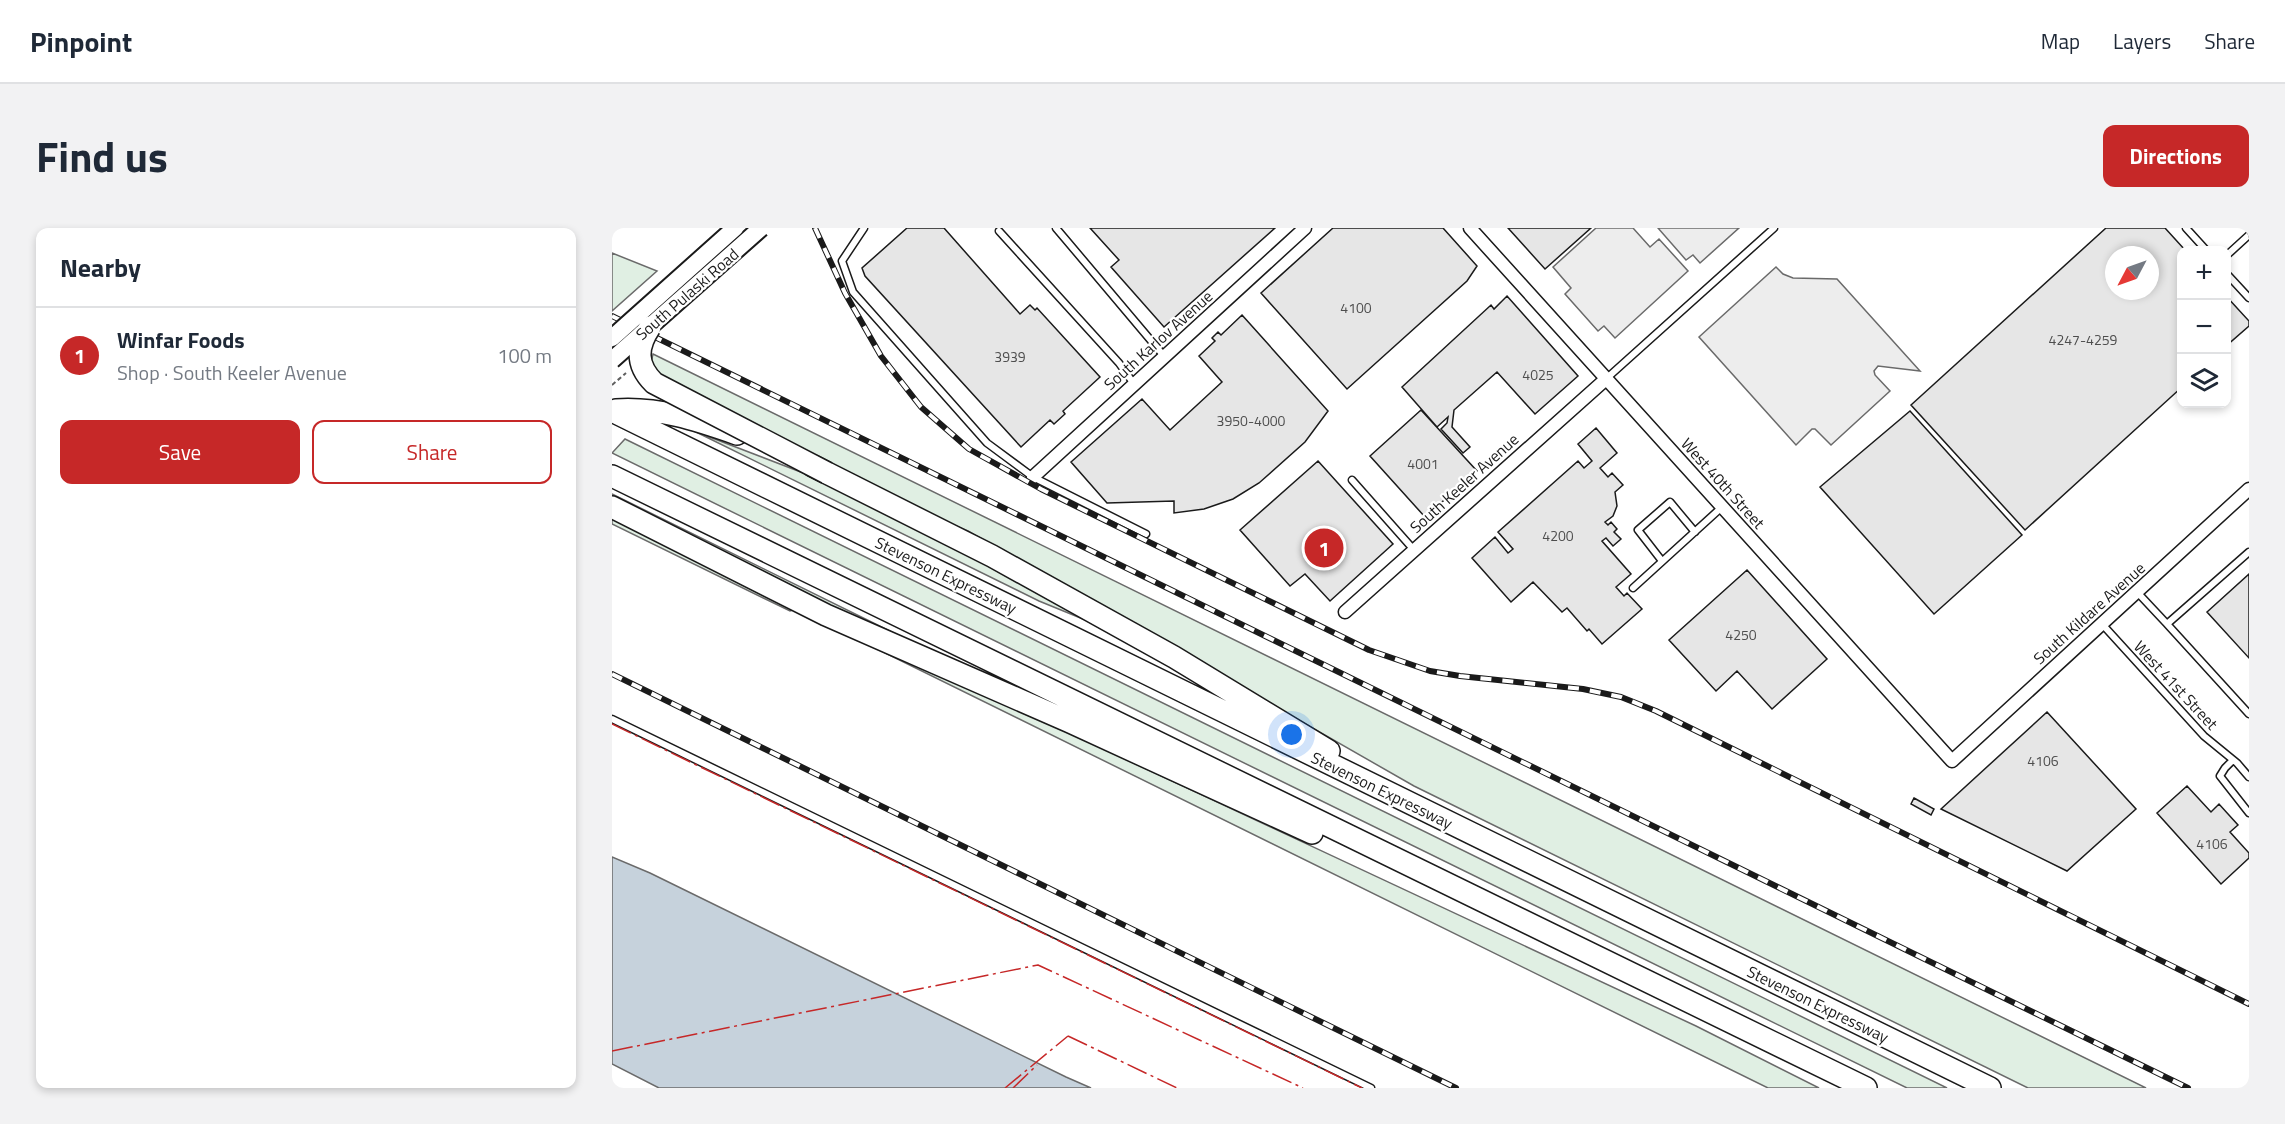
<!DOCTYPE html>
<html lang="en">
<head>
<meta charset="utf-8">
<style>
	:root { --surface:#fff; --page:#f2f2f3; --text:#1f2937; --muted:#747a83; --line:#e0e1e3; --accent:#c62828 }
	body { margin:0; font-family:"Titillium Web",sans-serif; background:var(--page); color:var(--text) }
	.controls { position:absolute; right:18px; top:18px; display:grid; overflow:hidden; border-radius:12px; box-shadow:0 3px 9px #0003 }
	.controls button { width:54px; height:54px; display:grid; place-items:center; padding:0; border:0; border-bottom:2px solid var(--line); background:var(--surface); color:var(--text); font:30px sans-serif }
	.compass { position:absolute; left:1493px; top:18px; width:54px; height:54px; border-radius:50%; background:var(--surface); box-shadow:0 3px 9px #0003; rotate:229deg }
	.you { position:absolute; left:680px; top:507px; width:21px; height:21px; margin:-15px; border:4px solid #fff; border-radius:50%; background:#1a73e8; box-shadow:0 0 0 9px #1a73e833 }
	.badge { display:grid; place-items:center; width:39px; height:39px; border-radius:50%; background:var(--accent); color:#fff; font-size:20px; font-weight:700 }
	.pin { position:absolute; translate:-50% -50%; border:3px solid #fff; box-shadow:0 2px 6px #0006 }
	.list { margin:0; padding:0; list-style:none }
	h2 { display:flex; justify-content:space-between; align-items:center; height:78px; margin:0; padding:0 24px; font-size:26px }
	h2 small { font-size:20px; font-weight:400; color:var(--muted) }
	.list li { display:grid; grid-template-columns:39px 1fr auto; gap:18px; align-items:center; box-sizing:border-box; height:96px; padding:0 24px; border-top:2px solid var(--line) }
	.list b { display:block; font-size:22px; white-space:nowrap }
	.list p { margin:0; font-size:20px; white-space:nowrap; color:var(--muted) }
	.list em { font-size:20px; font-style:normal; color:var(--muted) }
	.actions { display:flex; gap:12px; padding:18px 24px }
	.actions a { flex:1; padding:14px 0; border:2px solid var(--accent); border-radius:12px; text-align:center; font-size:21px; color:var(--accent) }
	.actions .main { background:var(--accent); color:#fff }
	.icon { flex:none; width:33px; height:33px; fill:none; stroke:currentColor; stroke-width:2; stroke-linecap:round; stroke-linejoin:round }
	.map { position:relative; flex:none; width:1637px; height:860px; overflow:hidden; border-radius:12px }
	header { display:flex; align-items:center; gap:36px; box-sizing:border-box; height:84px; padding:0 30px; background:var(--surface); border-bottom:2px solid var(--line) }
	header strong { font-size:28px }
	nav { display:flex; gap:33px; margin-inline-start:auto; font-size:21px }
	.intro { display:flex; align-items:center; justify-content:space-between; box-sizing:border-box; height:144px; padding:0 36px }
	h1 { margin:0; font-size:42px }
	.button { padding:15px 27px; border-radius:12px; background:var(--accent); color:#fff; font-size:21px; font-weight:700 }
	main { display:flex; gap:36px; padding:0 36px }
	aside { flex:1; background:var(--surface); border-radius:12px; box-shadow:0 3px 9px #0003 }
	.map>svg:first-child { display:block }
	.green { fill:#e0efe3; stroke:#6a6a6a; stroke-width:1.5 }
	.parking { fill:#ededed; stroke:#6a6a6a; stroke-width:1.5 }
	.water { fill:#c6d2dc; stroke:#6a6a6a; stroke-width:1.5 }
	.building { fill:#e6e6e6; stroke:#1a1a1a; stroke-width:1.5; fill-rule:evenodd }
	.lines { fill:none; stroke-linecap:round; stroke-linejoin:round }
	.lane-casing { stroke:#1a1a1a; stroke-width:9 }
	.street-casing { stroke:#1a1a1a; stroke-width:15 }
	.highway-casing { stroke:#1a1a1a; stroke-width:24 }
	.path { stroke:#5f5f5f; stroke-width:2; stroke-dasharray:4.5 3; stroke-linecap:butt }
	.lane { stroke:#fff; stroke-width:6 }
	.street { stroke:#fff; stroke-width:12 }
	.highway { stroke:#fff; stroke-width:21 }
	.rail-casing { stroke:#1a1a1a; stroke-width:6 }
	.rail { stroke:#fff; stroke-width:4; stroke-dasharray:11; stroke-linecap:butt }
	.secondary-bridge-casing { stroke:#1a1a1a; stroke-width:20; stroke-linecap:butt }
	.highway-bridge-casing { stroke:#1a1a1a; stroke-width:24; stroke-linecap:butt }
	.secondary-bridge { stroke:#fff; stroke-width:16 }
	.highway-bridge { stroke:#fff; stroke-width:21 }
	.power { stroke:#c62828; stroke-width:1.5; stroke-dasharray:21 4.5 3 4.5; stroke-linecap:butt }
	.labels { text-anchor:middle; dominant-baseline:central; stroke-width:4.5; stroke-linejoin:round; paint-order:stroke }
	.number-label { font-size:14px; fill:#4d4d4d }
	.street-label { font-size:16px; fill:#1a1a1a; stroke:#fff }
</style>
</head>
<body>
<header>
<strong>Pinpoint</strong>
<nav><a>Map</a><a>Layers</a><a>Share</a></nav>
</header>
<div class="intro"><h1>Find us</h1><a class="button">Directions</a></div>
<main>
<aside>
<h2>Nearby<small></small></h2>
<ul class="list">
<li><span class="badge">1</span><div><b>Winfar Foods</b><p>Shop · South Keeler Avenue</p></div><em>100 m</em></li>
</ul>
<div class="actions"><a class="main">Save</a><a>Share</a></div>
</aside>
<div class="map">
<svg width="1637" height="860" viewBox="0 0 1637 860">
	<rect width="100%" height="100%" fill="#fff"/>
	<path class="green" d="M0 25 45 43 0 83Z
		M41 126 1534 860H1416L802 558 356 303 332 293 45 150 39 134Z
		M82 203 207 251 286 290 493 400 427 373Z
		M13 211 1335 860H1295L0 225Z
		M0 266 298 413 225 383 25 282Z
		M0 291 1084 798 1207 860H1156L184 381 178 383 0 296Z"/>
	<path class="parking" d="M984 0H1021L1038 19 1047 11 1076 43 1003 110 992 98 986 103 953 66 959 60 941 39Z
		M1046 0H1127L1088 35 1081 27 1074 32Z
		M1164 39 1171 46 1181 50 1225 51 1308 143 1266 138 1262 143 1263 147 1278 163 1219 217 1203 201H1200L1184 217 1087 109Z"/>
	<path class="water" d="M0 629 38 645 454 849 479 860H47L0 836Z"/>
	<path class="building" d="M295 0H332L408 86 418 77 423 82 425 80 488 149 451 183 453 186 442 196 438 192 409 219 253 48 250 40Z
		M478 0H663L552 99 499 39 507 32Z
		M721 0H831L865 38 855 53 735 161 649 65Z
		M896 0H979L933 41Z
		M1494 0H1553L1573 22H1570V159L1413 302 1299 177ZM1502 27H1538V63H1502Z
		M895 68 966 148 923 186 885 144 842 182 840 199 858 219 851 225 829 201 835 195 836 189 825 199 790 159 879 77 882 81Z
		M1614 68 1637 93V98L1614 118Z
		M630 87 716 183 693 214 647 255 621 271 592 281 562 285V273L495 275 459 234 530 171 558 202 610 154 587 128 603 113 600 110 606 104 609 107Z
		M809 182 865 243 813 289 758 228Z
		M1298 183 1410 307 1322 386 1208 259Z
		M984 200 1005 225 988 240 996 249 1000 245 1011 257 1003 264 1005 278 1001 288 993 294 996 297 999 294 1005 301 1002 304 1009 311 1001 318 994 310 990 313 1019 346 1004 359 1012 368 1015 365 1030 381 990 416 977 401 975 403 955 380 950 384 921 354 899 374 860 330 883 309 896 325 901 321 886 304 966 233 972 240 980 233 966 216Z
		M706 233 781 316 718 373 693 346 678 358 628 302Z
		M1135 342 1215 431 1160 481 1125 443 1104 463 1057 412Z
		M1637 346V430L1595 384Z
		M1435 484 1524 581 1455 643 1329 581Z
		M1575 558 1599 584 1607 576 1626 597 1618 604 1637 625V630L1609 656 1545 585Z
		M1302 570 1322 581 1319 587 1299 576Z"/>
	<g class="lines">
		<defs>
			<path id="lane" d="M252 0 230 33 241 64 375 215 421 249 534 306
				M444 0 552 128
				M1574 0 1594 22
				M387 3 507 135 522 156
				M1614 28 1637 7
				M1614 45 1637 70
				M995 150 1162 0
				M740 252 802 322
				M1637 324 1555 396 1637 486
				M1050 333 1026 302 1058 274 1083 304
				M1021 360 1110 279
				M1525 364 1555 396
				M1490 396 1592 508 1625 535 1637 549
				M0 491 759 860
				M1621 532 1613 540 1608 548 1637 585"/>
			<path id="street" d="M858 0 1340 533 1637 261
				M421 249 693 0
				M733 384 994 151"/>
			<path id="highway" d="M4 182C46 179 85 192 125 206
				M0 183 1378 860
				M201 238 380 328 562 429 717 523
				M0 248 1254 860
				M0 279 214 387 458 494 700 605"/>
		</defs>
		<use href="#lane" class="lane-casing"/>
		<use href="#street" class="street-casing"/>
		<use href="#highway" class="highway-casing"/>
		<path class="path" d="M0 157 14 145"/>
		<use href="#lane" class="lane"/>
		<use href="#street" class="street"/>
		<use href="#highway" class="highway"/>
		<defs>
			<path id="rail" d="M203 0 233 65 269 128 309 179 357 221 429 261 757 422 818 443 848 448 971 461 1009 469 1044 483 1637 776
				M0 88 1576 860
				M0 446 844 860"/>
		</defs>
		<use href="#rail" class="rail-casing"/>
		<use href="#rail" class="rail"/>
		<defs>
			<path id="secondary-bridge" d="M0 110 123 0
				M0 132 149 0"/>
			<path id="highway-bridge" d="M38 99C24 120 24 137 42 155L215 245"/>
		</defs>
		<use href="#secondary-bridge" class="secondary-bridge-casing"/>
		<use href="#highway-bridge" class="highway-bridge-casing"/>
		<use href="#secondary-bridge" class="secondary-bridge"/>
		<use href="#highway-bridge" class="highway-bridge"/>
		<path class="power" d="M0 496 750 860
			M456 808 565 860
			M0 823 426 737 691 860
			M393 860 456 808
			M401 860 425 837"/>
	</g>
	<g class="labels">
		<g class="number-label">
			<text x="744" y="79">4100</text>
			<text x="1471" y="111">4247-4259</text>
			<text x="398" y="128">3939</text>
			<text x="926" y="146">4025</text>
			<text x="639" y="192">3950-4000</text>
			<text x="811" y="235">4001</text>
			<text x="946" y="307">4200</text>
			<text x="1129" y="406">4250</text>
			<text x="1431" y="532">4106</text>
			<text x="1600" y="615">4106</text>
		</g>
		<g class="street-label">
			<text transform="translate(75 66) rotate(-41)">South Pulaski Road</text>
			<text transform="translate(546 112) rotate(-42)">South Karlov Avenue</text>
			<text transform="translate(852 255) rotate(-42)">South Keeler Avenue</text>
			<text transform="translate(1111 255) rotate(48)">West 40th Street</text>
			<text transform="translate(334 347) rotate(26)">Stevenson Expressway</text>
			<text transform="translate(1477 385) rotate(-42)">South Kildare Avenue</text>
			<text transform="translate(1564 457) rotate(47)">West 41st Street</text>
			<text transform="translate(770 562) rotate(26)">Stevenson Expressway</text>
			<text transform="translate(1206 776) rotate(26)">Stevenson Expressway</text>
		</g>
	</g>
</svg>
<div class="controls">
<button>+</button>
<button>−</button>
<button><svg class="icon" aria-label="layers" viewBox="0 0 24 24"><path d="M12 4l9 5-9 5-9-5zM3 14l9 5 9-5"/></svg></button>
</div>
<svg class="compass" viewBox="-18 -18 36 36"><path d="M0-13l5 13h-10z" fill="#e53935"/><path d="M0 13l5-13h-10z" fill="#747a83"/></svg>
<div class="you"></div>
<div class="pin badge" style="left:712px;top:320px">1</div>
</div>
</main>
</body>
</html>
